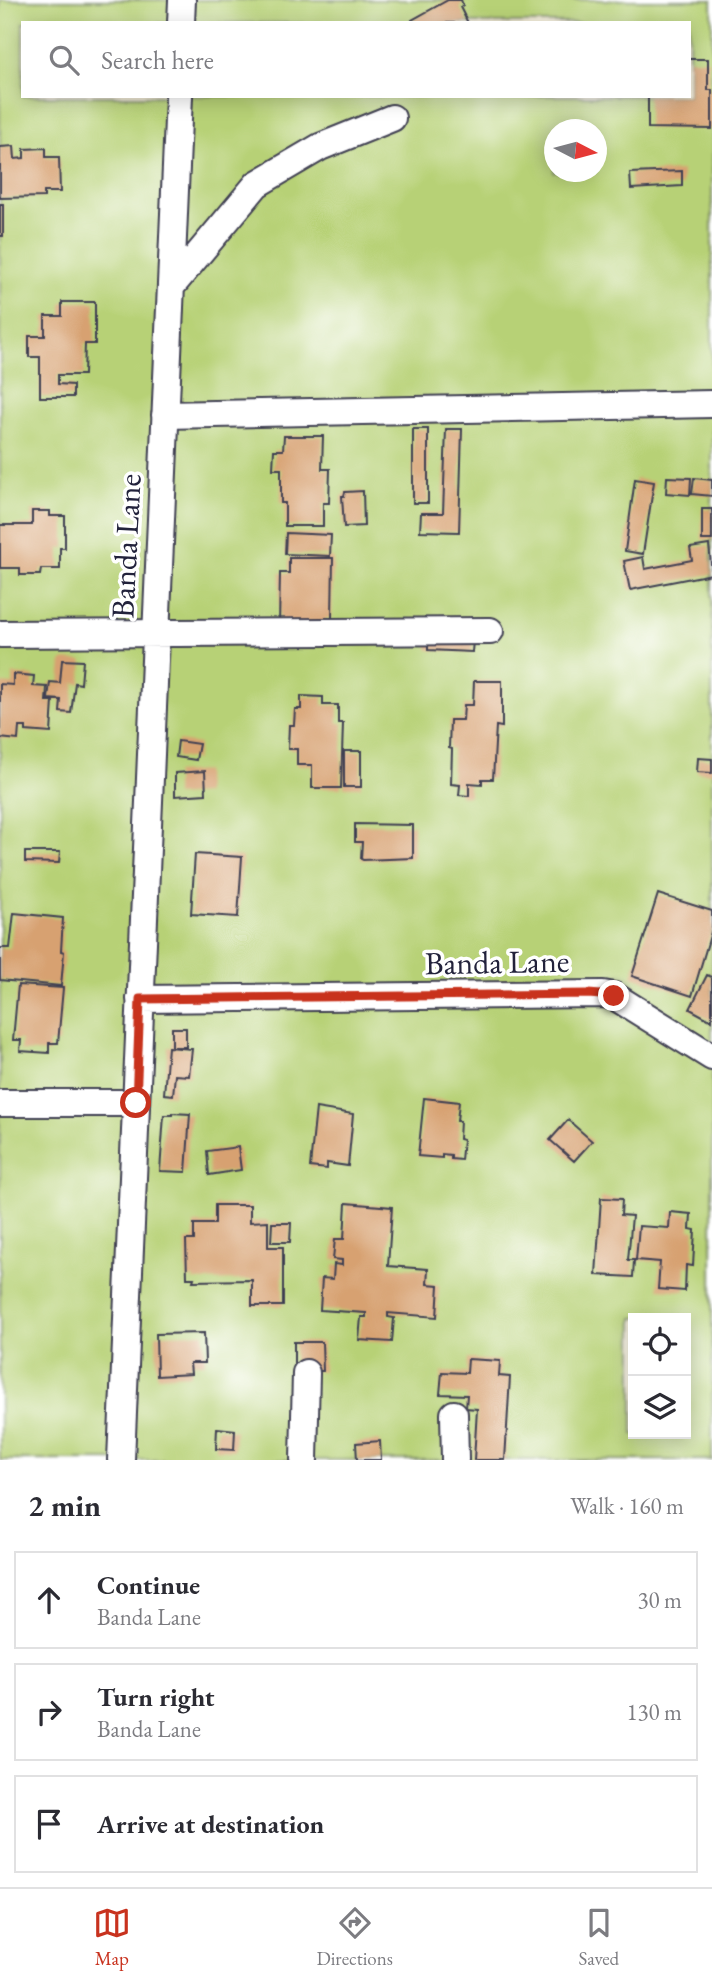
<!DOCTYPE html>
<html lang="en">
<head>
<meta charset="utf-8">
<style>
	:root { --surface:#fff; --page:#f7f7f7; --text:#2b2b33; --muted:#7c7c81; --line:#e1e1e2; --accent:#c8321e }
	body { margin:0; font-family:"EB Garamond",serif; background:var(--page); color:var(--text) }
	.controls { position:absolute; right:21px; bottom:21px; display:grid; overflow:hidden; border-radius:0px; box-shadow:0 4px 18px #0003 }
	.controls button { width:63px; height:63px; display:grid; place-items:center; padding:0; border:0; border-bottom:2px solid var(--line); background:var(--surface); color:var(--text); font:35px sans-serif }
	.compass { position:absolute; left:544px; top:119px; width:63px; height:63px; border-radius:50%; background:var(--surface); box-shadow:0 4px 18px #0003; rotate:96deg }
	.stop { position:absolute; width:21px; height:21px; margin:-16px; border:5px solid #c8321e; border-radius:50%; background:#fff }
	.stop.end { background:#c8321e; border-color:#fff; box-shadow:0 2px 7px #0008 }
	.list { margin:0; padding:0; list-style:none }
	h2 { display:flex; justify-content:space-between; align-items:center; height:91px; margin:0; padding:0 28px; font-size:30px }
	h2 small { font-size:23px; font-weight:400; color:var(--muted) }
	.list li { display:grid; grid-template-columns:46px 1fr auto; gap:21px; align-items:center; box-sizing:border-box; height:98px; margin:0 14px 14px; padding:0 14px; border:2px solid var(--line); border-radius:0px }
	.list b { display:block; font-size:26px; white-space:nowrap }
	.list p { margin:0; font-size:23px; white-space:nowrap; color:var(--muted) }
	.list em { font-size:23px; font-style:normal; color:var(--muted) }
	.icon { flex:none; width:38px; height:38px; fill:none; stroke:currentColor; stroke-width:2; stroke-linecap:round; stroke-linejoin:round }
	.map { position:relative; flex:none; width:712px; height:1460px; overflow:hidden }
	.search { position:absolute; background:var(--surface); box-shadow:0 4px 18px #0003; left:21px; right:21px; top:21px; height:77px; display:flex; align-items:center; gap:18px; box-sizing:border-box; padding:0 24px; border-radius:0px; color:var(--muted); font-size:26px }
	.sheet { height:427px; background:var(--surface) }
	nav { display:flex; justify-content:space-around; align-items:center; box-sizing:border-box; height:98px; border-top:2px solid var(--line); background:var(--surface); font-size:19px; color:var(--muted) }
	nav a { display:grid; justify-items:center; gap:4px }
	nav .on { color:var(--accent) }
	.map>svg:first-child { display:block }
	.green { fill:#b7d176; stroke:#6c7a58; stroke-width:2; fill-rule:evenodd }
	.building { fill:#d7a171 }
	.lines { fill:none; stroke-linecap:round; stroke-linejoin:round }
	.minor-casing { stroke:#414052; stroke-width:30 }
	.minor { stroke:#fff; stroke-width:26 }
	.route { stroke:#c8321e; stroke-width:9 }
	.labels { text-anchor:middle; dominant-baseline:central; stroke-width:7; stroke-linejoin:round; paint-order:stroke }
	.street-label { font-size:32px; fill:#22223b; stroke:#fff }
</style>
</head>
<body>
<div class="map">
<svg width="712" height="1460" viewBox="0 0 712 1460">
	<rect width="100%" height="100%" fill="#fff"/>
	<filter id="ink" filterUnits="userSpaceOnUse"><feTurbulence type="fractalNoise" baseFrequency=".0143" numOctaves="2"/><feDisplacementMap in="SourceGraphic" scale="14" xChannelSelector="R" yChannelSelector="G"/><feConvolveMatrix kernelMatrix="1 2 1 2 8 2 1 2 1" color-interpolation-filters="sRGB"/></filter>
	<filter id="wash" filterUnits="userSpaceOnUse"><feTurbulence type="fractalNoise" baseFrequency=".00686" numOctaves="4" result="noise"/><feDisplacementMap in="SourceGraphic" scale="28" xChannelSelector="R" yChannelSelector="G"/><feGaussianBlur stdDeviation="1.57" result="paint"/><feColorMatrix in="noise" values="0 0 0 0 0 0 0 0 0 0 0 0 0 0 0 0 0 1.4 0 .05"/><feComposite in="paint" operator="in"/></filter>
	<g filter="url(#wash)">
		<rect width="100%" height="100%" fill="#f3ecd7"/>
		<path class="green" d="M0 0H712V1460H0ZM23 23H689V96H23ZM554 130H596V172H554ZM633 1318H686V1434H633Z"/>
		<g id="blocks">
			<path class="building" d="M448 0H461L463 5 460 7 468 23H413L412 20Z
				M689 59H708V90H712V129L648 128V96H689Z
				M14 146 15 159 24 158V149L46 148V157H59L60 192H44V197L0 198V147Z
				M682 171V186L631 189 630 173Z
				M0 204H3V236H0Z
				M62 302H95V344H85L84 375H58V384L73 385V397H40V357H29V336H45V316H62Z
				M413 429H428V503H413Z
				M446 429H462L459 532 420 531 421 513H443Z
				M284 436H323L322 469H330L329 503H323V526H285V503H281V469H273L274 450H283Z
				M667 477 691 478 690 495 666 493Z
				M694 478 712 480V496L692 494Z
				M635 479 654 482 643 554 625 551Z
				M363 491 364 526 344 527 342 496H344L345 492Z
				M702 509H712V540H702Z
				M32 511H50V516H65V548H60V569H41L40 575H20V568H0V525H32Z
				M286 533 331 535 330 556 285 554Z
				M709 545 712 574 630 590 624 561 643 557 645 569 692 560 690 548Z
				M289 558H333L332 618H326V628L279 627 280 573H289Z
				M428 639 473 641 472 652 428 650Z
				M62 660 83 661 81 684 75 683 71 713 60 712 61 700 48 699 50 682 60 683Z
				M13 674 34 676 33 686 47 687 46 701H53L51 733 26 731V727H19L18 740 0 738V684L13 685Z
				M474 681H502V727L496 726 493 779H482V784L469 783V796L459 795 460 785 451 784 452 749 449 748 450 720H463L464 705H473Z
				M301 696 323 697V705H338V723H343L341 788H312V765H297V749H288L289 725H294L295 709H301Z
				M178 741 199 744 196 760 176 757Z
				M344 751H361V787H344Z
				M698 758 712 759V773L697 772Z
				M205 771 206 794 175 796V773Z
				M355 824 413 825V858L363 860 361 859 362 842H355Z
				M25 852H60L59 863 25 862Z
				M195 854 242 857 238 917 191 914Z
				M658 894 712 911V929L692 996 632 976Z
				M14 913 63 918 61 951 64 952 61 986 0 980V948H10Z
				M707 975 712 977V1021L690 1009Z
				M18 985 63 988 58 1043H49V1053L20 1051 21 1040H13Z
				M172 1028H186V1047H172Z
				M168 1047 192 1049 189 1076 175 1075 173 1095 164 1094Z
				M424 1098 459 1102 457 1121H460L459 1139 463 1140 461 1160 451 1159V1155L442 1154V1158L418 1156Z
				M316 1108 353 1114 348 1166 327 1163V1169L310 1167Z
				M172 1113 190 1114 186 1172 160 1171 164 1115H172Z
				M568 1120 592 1141 574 1161 550 1140Z
				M238 1147 241 1170 209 1175 207 1151Z
				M601 1198 622 1199 621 1215 632 1216 628 1260H634L633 1277 596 1275Z
				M346 1203 392 1207 388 1266 428 1269 427 1284 439 1285 437 1317 388 1313V1317L394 1318 392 1342 359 1340 361 1317H366V1313L320 1310 322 1278 333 1279 334 1264 342 1265V1260L333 1259 335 1239H344Z
				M215 1205H250V1222L268 1221V1247H283V1306H252V1280L193 1281 194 1278H187L186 1240H194V1224H215Z
				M670 1212 691 1214 690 1229 695 1230 693 1266 686 1265 685 1291 658 1289 660 1262 636 1260 639 1226 669 1228Z
				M272 1223H291L290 1242H271Z
				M204 1333 205 1363H190L191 1374 157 1376 156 1334Z
				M294 1342H322L323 1371H294Z
				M468 1359 500 1361 499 1376 510 1377 505 1460H474L477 1409 466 1408 467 1395 440 1394 442 1372 467 1373Z
				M217 1428 235 1430 234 1450 216 1449Z
				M380 1441 381 1460H357L356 1443Z"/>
		</g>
	</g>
	<g filter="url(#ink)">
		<use href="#blocks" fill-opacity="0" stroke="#414052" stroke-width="2"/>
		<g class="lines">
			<defs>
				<path id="minor" d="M181 23 182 0
					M171 287 257 184 320 147 392 118
					M165 415 712 404
					M0 634 490 631
					M140 999 603 994 614 996 712 1057
					M0 1103H136
					M454 1414 455 1460
					M121 1460 179 96
					M304 1460 306 1373"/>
			</defs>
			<use href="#minor" class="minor-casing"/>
			<use href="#minor" class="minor"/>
		</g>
	</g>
	<g class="lines" filter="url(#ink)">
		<path class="route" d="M136 1103 140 999 588 994 614 996"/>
	</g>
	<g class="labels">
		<g class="street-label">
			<text transform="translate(126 546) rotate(-87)">Banda Lane</text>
			<text transform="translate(497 962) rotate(-1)">Banda Lane</text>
		</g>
	</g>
</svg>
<div class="controls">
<button><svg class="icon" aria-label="locate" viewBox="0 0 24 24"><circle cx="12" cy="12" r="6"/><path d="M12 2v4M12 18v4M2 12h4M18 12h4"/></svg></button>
<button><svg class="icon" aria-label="layers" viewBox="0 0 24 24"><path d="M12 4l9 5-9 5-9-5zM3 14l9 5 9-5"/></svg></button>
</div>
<svg class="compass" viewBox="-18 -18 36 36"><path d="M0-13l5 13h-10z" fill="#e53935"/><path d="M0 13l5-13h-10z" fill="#7c7c81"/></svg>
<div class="stop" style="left:136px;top:1103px"></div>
<div class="stop end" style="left:614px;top:996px"></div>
<div class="search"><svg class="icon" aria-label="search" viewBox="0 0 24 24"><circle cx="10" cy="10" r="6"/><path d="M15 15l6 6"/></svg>Search here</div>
</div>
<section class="sheet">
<h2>2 min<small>Walk · 160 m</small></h2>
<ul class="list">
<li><svg class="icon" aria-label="ahead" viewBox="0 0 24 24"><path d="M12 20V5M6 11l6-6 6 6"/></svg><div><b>Continue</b><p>Banda Lane</p></div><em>30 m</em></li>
<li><svg class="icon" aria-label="right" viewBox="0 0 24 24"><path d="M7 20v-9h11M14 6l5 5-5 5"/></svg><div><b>Turn right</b><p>Banda Lane</p></div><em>130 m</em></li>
<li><svg class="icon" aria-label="arrive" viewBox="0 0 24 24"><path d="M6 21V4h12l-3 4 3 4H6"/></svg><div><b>Arrive at destination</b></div></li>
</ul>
</section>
<nav>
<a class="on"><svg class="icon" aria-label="map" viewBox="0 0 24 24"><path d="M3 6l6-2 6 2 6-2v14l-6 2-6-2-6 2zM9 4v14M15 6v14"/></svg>Map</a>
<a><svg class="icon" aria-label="directions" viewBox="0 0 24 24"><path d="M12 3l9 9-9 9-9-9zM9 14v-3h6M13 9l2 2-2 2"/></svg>Directions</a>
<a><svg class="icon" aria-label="saved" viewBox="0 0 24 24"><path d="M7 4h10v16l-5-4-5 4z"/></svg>Saved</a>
</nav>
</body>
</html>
